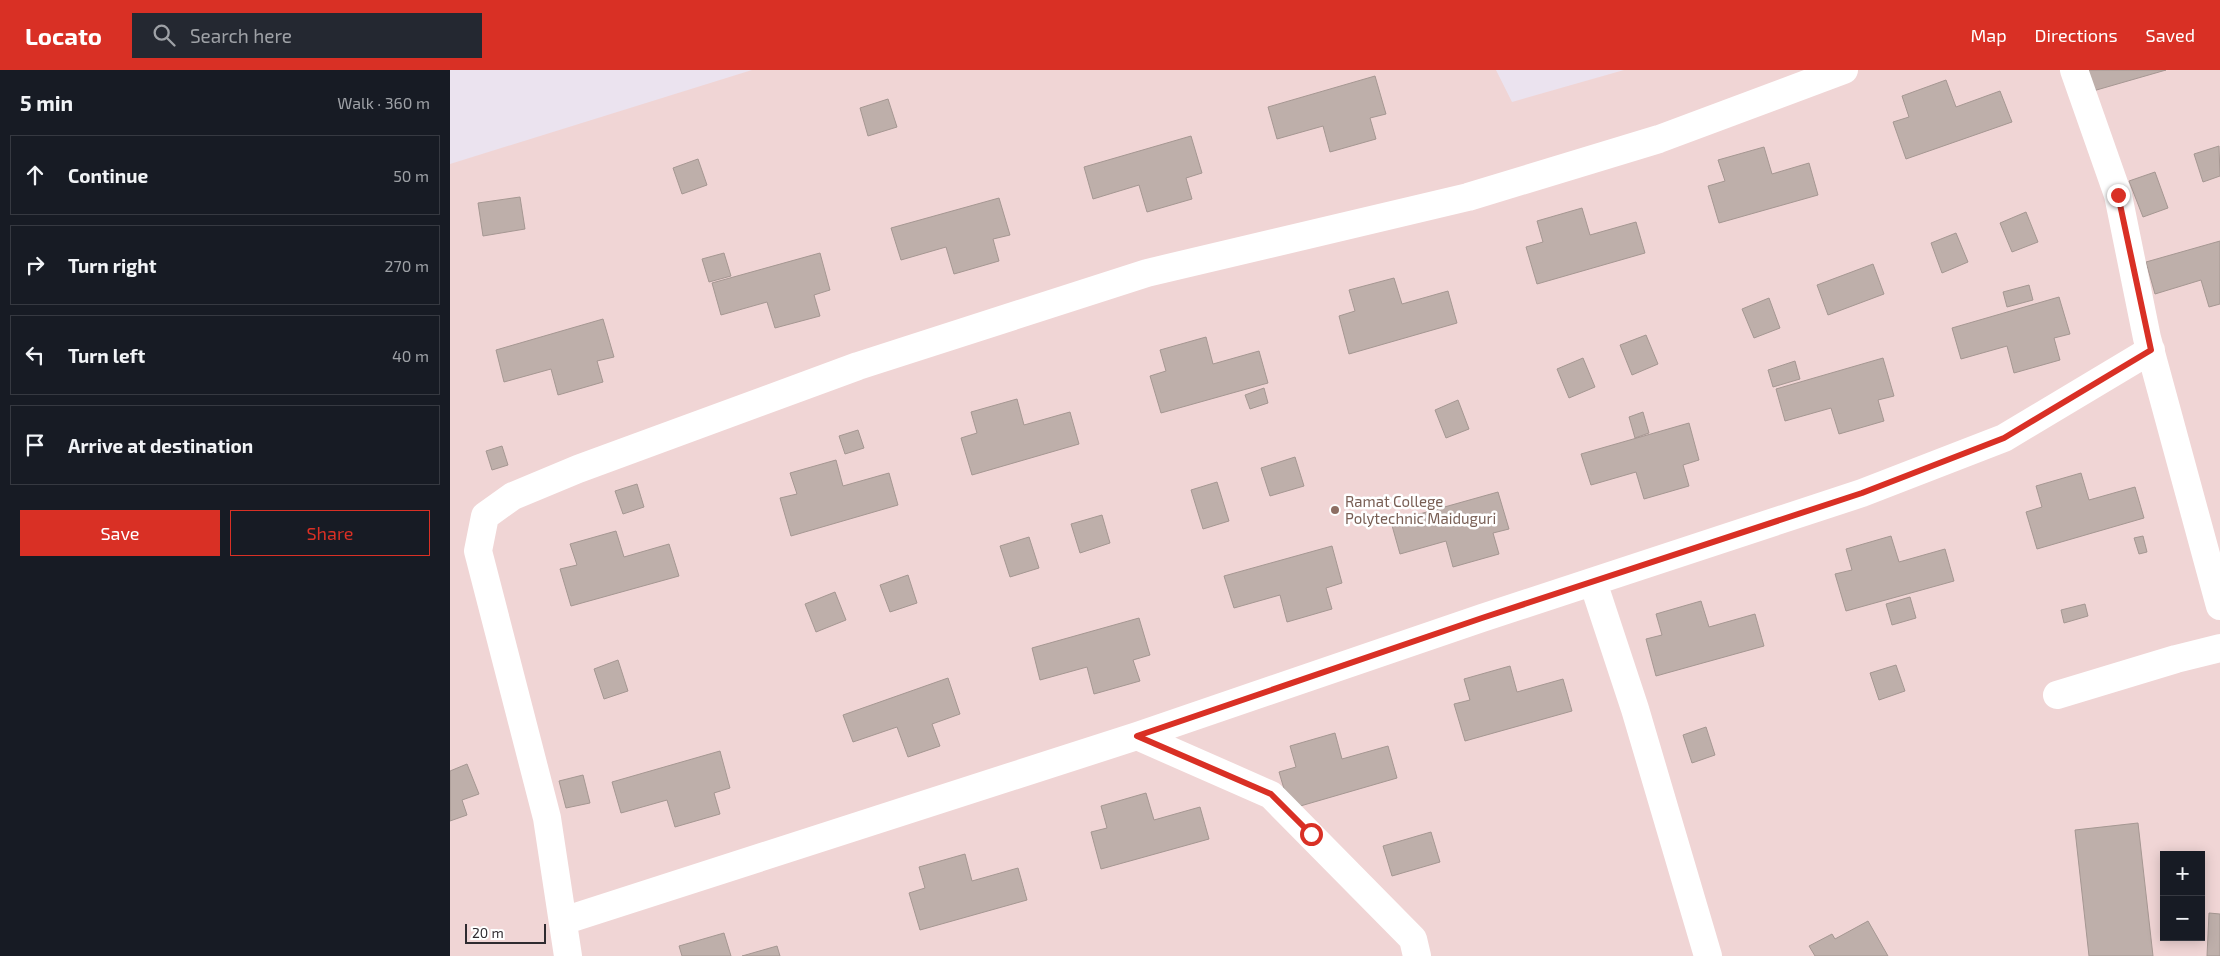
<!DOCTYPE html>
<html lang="en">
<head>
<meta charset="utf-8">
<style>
	:root { --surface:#171b24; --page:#242831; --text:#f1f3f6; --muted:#9ea1a6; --line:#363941; --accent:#d93025 }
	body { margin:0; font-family:"Exo 2",sans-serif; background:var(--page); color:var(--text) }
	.controls { position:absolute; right:15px; bottom:15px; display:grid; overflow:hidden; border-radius:0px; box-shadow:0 2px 12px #0003 }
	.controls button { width:45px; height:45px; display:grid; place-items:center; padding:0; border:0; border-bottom:1px solid var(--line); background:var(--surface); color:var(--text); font:25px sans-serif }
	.scale { position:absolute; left:15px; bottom:12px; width:81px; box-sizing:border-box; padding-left:5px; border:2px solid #2f2b30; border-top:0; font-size:14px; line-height:18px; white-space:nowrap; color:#2f2b30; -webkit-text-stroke:4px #fff; paint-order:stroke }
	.stop { position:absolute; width:15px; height:15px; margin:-11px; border:4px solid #d93025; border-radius:50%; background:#fff }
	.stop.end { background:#d93025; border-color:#fff; box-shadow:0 1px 5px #0008 }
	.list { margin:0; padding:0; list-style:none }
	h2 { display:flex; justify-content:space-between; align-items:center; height:65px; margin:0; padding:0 20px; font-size:21px }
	h2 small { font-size:16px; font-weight:400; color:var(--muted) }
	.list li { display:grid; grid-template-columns:32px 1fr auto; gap:15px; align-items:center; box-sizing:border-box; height:80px; margin:0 10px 10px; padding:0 10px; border:1px solid var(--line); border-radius:0px }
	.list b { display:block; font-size:19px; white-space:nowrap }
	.list em { font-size:16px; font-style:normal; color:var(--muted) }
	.actions { display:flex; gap:10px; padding:15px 20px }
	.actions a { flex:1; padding:11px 0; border:1px solid var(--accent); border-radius:0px; text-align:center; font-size:18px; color:var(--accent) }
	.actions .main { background:var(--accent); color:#fff }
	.icon { flex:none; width:28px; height:28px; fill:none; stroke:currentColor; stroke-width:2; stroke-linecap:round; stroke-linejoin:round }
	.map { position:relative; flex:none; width:1770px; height:886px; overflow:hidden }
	header { display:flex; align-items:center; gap:30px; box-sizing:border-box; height:70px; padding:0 25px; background:var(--accent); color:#fff }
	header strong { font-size:24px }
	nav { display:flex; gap:28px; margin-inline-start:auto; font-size:18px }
	.search { width:350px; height:45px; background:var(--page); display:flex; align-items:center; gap:12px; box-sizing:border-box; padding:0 18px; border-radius:0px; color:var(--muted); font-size:19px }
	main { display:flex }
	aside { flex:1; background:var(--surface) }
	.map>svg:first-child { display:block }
	.education { fill:#f0d5d5; fill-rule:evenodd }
	.building { fill:#beafaa; stroke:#a59792 }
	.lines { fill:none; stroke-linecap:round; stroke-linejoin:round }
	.minor { stroke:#fff; stroke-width:28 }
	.route { stroke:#d93025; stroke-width:6 }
	.education-dot { fill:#8d6e63; stroke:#fff; stroke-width:2 }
	.labels { text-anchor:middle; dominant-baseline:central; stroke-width:5; stroke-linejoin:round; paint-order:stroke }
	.education-label { font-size:15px; fill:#785e54; stroke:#fff; text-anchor:start }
</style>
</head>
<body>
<header>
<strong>Locato</strong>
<div class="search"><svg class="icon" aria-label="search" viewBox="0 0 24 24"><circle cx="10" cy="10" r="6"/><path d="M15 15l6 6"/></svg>Search here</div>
<nav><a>Map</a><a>Directions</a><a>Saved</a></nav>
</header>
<main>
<aside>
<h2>5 min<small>Walk · 360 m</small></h2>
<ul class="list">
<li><svg class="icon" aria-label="ahead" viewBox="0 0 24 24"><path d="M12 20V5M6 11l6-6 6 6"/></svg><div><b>Continue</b></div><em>50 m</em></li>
<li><svg class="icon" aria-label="right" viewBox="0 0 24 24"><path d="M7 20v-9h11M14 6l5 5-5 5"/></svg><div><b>Turn right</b></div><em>270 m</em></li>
<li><svg class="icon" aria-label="left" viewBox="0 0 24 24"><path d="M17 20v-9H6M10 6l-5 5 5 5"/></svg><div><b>Turn left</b></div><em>40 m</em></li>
<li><svg class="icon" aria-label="arrive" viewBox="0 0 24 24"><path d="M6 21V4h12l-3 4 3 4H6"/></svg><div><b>Arrive at destination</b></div></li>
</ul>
<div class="actions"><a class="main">Save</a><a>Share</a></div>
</aside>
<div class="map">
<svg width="1770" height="886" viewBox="0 0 1770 886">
	<rect width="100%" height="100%" fill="#ebe3ef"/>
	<path class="education" d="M302 0H1046L1062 32 1174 0H1770V886H0V94ZM1714 785H1751V867H1714Z"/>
	<path class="building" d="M1638 0H1716L1643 21Z
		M925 6 936 44 920 48 926 69 880 82 873 56 827 69 818 37Z
		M1496 10 1506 37 1550 21 1562 52 1456 89 1443 52 1459 47 1452 26Z
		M438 29 447 57 418 66 410 38Z
		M741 66 752 103 736 108 742 129 697 142 689 115 643 129 634 97Z
		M1769 76 1770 106 1753 112 1744 84Z
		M1314 77 1322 104 1359 93 1368 125 1269 153 1258 116 1275 111 1268 90Z
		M248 89 257 115 232 124 223 98Z
		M1705 102 1718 138 1693 147 1679 111Z
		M70 127 75 159 33 166 28 133Z
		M549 128 560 165 543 169 549 191 504 204 496 177 451 190 441 158Z
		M1132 138 1140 165 1186 152 1195 183 1087 214 1076 177 1093 172 1087 151Z
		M1576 142 1588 172 1562 182 1550 153Z
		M1506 163 1518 192 1492 203 1481 173Z
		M1770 171V234L1759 237 1751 210 1705 224 1696 192Z
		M274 183 281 206 259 212 252 189Z
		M370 183 380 220 364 225 370 246 325 258 317 232 271 245 262 213Z
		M1423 194 1434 224 1378 245 1367 215Z
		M944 208 952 234 998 221 1007 253 899 284 889 246 905 241 899 220Z
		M1579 215 1583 230 1557 237 1553 222Z
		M1609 227 1620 264 1604 268 1610 290 1564 303 1557 276 1511 289 1502 258Z
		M1319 228 1330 258 1304 268 1292 239Z
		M153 249 164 287 147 291 153 312 108 325 101 299 54 312 46 280Z
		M1196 265 1208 294 1182 305 1170 275Z
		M756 267 763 294 809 281 818 313 711 343 700 306 716 301 710 280Z
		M1133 288 1145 317 1119 328 1107 299Z
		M1433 288 1444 326 1428 330 1434 351 1389 364 1381 338 1335 351 1326 319Z
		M1345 291 1350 309 1323 317 1318 300Z
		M814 318 818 333 800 339 795 325Z
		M567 329 574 355 620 342 629 374 522 405 511 368 527 363 521 342Z
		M1008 330 1019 359 996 368 985 340Z
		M1193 342 1199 363 1185 368 1179 347Z
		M1239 353 1249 390 1233 395 1239 416 1194 429 1186 402 1141 415 1131 384Z
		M408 360 414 378 395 384 389 366Z
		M52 376 58 395 42 400 36 381Z
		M845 387 854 416 820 426 811 398Z
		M386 390 393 416 439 403 448 435 341 466 330 428 347 424 340 403Z
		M1631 403 1639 430 1685 417 1694 448 1587 479 1576 442 1592 437 1586 416Z
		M767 412 779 451 753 459 741 420Z
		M187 414 194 437 173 444 165 421Z
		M1048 422 1059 459 1043 463 1049 484 1003 497 996 471 950 484 941 452Z
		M652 445 660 473 630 483 621 454Z
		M166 461 174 487 219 474 229 506 121 536 110 499 127 495 120 474Z
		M1441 466 1449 492 1495 479 1504 511 1396 541 1385 504 1402 500 1396 479Z
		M1693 466 1697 482 1689 484 1684 468Z
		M579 467 589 498 560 507 550 476Z
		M882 476 892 513 876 518 882 539 837 552 830 525 784 538 774 506Z
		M458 505 467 533 440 542 430 515Z
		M385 522 396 550 366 562 355 534Z
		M1460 527 1466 548 1442 555 1436 534Z
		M1251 531 1259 557 1305 544 1314 576 1206 606 1196 569 1212 565 1206 544Z
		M1635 534 1638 546 1614 553 1611 540Z
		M689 548 700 585 683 590 690 611 644 624 637 597 590 610 582 578Z
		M168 590 178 621 154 629 144 599Z
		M1446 595 1455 621 1429 630 1420 603Z
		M1060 596 1067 622 1113 609 1122 641 1015 671 1004 634 1020 630 1014 609Z
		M498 608 510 644 482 654 490 676 458 687 447 657 403 672 393 645Z
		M1256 657 1265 685 1242 693 1233 665Z
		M885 663 892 689 938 676 947 708 840 739 829 702 846 697 840 676Z
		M270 681 280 718 264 723 270 744 225 757 217 730 171 743 162 712Z
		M17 694 29 724 12 730 17 745 0 751V701Z
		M133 705 140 733 116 738 109 711Z
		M696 723 704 750 750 737 759 769 651 799 641 762 657 758 651 736Z
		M1688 753 1703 886H1639L1625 760Z
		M981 762 990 792 942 806 933 776Z
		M515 784 522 811 568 798 577 830 470 860 459 823 475 818 469 797Z
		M1759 843 1770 844V886H1757Z
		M1418 851 1438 886H1365L1359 876 1382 864 1385 869Z
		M274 863 281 886H232L229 876Z
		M327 876 330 886H292Z"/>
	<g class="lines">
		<path class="minor" d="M1624 0 1668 125 1697 268 1770 536
			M1143 512 1185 639 1258 886
			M1607 625 1726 589 1770 578
			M687 666 821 725 963 869 967 886
			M113 851 687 666 1032 548 1412 423 1554 368 1701 280
			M118 886 97 748 28 481 35 446 63 426 128 399 408 296 697 203 1018 127 1209 69 1394 0"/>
	</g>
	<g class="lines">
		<path class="route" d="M861 764 821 724 687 666 1032 548 1412 423 1554 368 1701 280 1668 125"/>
	</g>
	<circle class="education-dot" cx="885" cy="440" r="5"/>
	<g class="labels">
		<g class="education-label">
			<text x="895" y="431">Ramat College<tspan x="895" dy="17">Polytechnic Maiduguri</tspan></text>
		</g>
	</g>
</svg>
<div class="controls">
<button>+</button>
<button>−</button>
</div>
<div class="scale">20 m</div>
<div class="stop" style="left:861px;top:764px"></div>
<div class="stop end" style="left:1668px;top:125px"></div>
</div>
</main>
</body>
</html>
